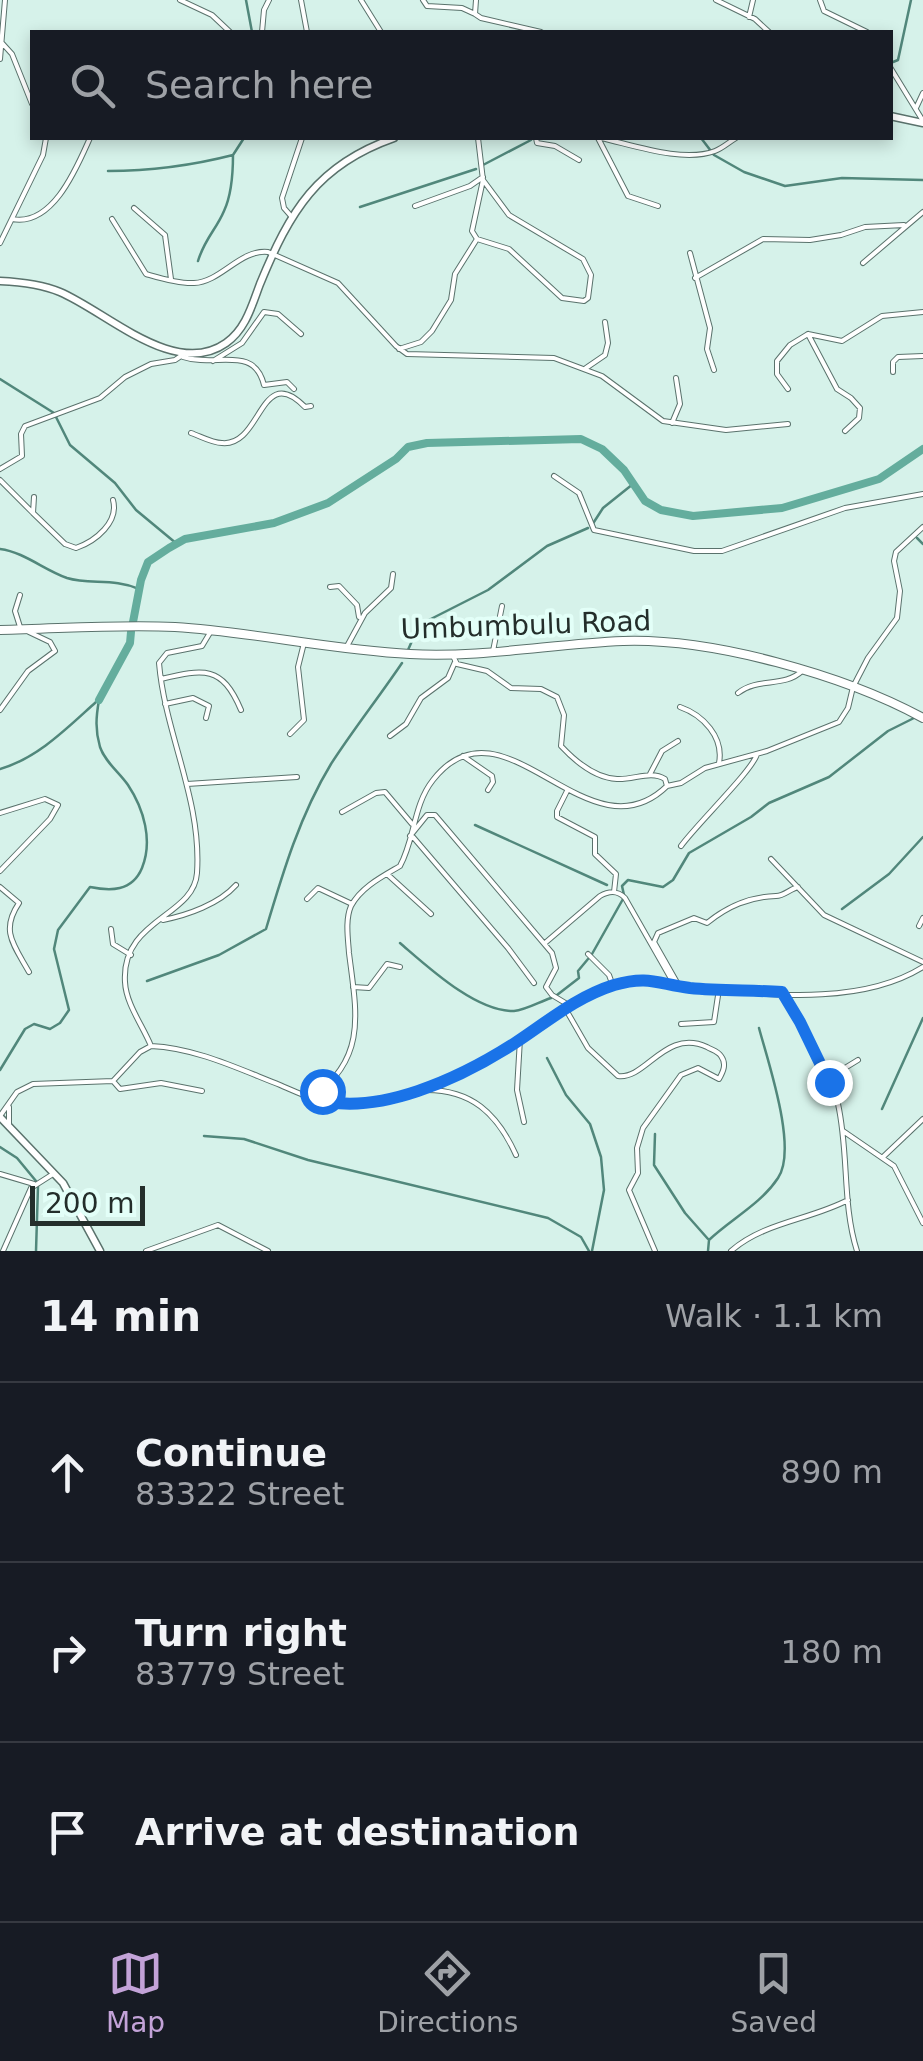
<!DOCTYPE html>
<html lang="en">
<head>
<meta charset="utf-8">
<style>
	:root { --surface:#171b24; --page:#242831; --text:#f1f3f6; --muted:#9ea1a6; --line:#363941; --accent:#c3a3d8 }
	body { margin:0; font-family:"DejaVu Sans",sans-serif; background:var(--page); color:var(--text) }
	.scale { position:absolute; left:30px; bottom:25px; width:115px; box-sizing:border-box; padding-left:10px; border:5px solid #242e2b; border-top:0; font-size:28px; line-height:35px; white-space:nowrap; color:#242e2b; -webkit-text-stroke:8px #e3fff8; paint-order:stroke }
	.stop { position:absolute; width:30px; height:30px; margin:-22px; border:8px solid #1a73e8; border-radius:50%; background:#fff }
	.stop.end { background:#1a73e8; border-color:#fff; box-shadow:0 2px 10px #0008 }
	.list { margin:0; padding:0; list-style:none }
	h2 { display:flex; justify-content:space-between; align-items:center; height:130px; margin:0; padding:0 40px; font-size:42px }
	h2 small { font-size:32px; font-weight:400; color:var(--muted) }
	.list li { display:grid; grid-template-columns:65px 1fr auto; gap:30px; align-items:center; box-sizing:border-box; height:180px; padding:0 40px; border-top:2px solid var(--line) }
	.list b { display:block; font-size:38px; white-space:nowrap }
	.list p { margin:0; font-size:32px; white-space:nowrap; color:var(--muted) }
	.list em { font-size:32px; font-style:normal; color:var(--muted) }
	.icon { flex:none; width:55px; height:55px; fill:none; stroke:currentColor; stroke-width:2; stroke-linecap:round; stroke-linejoin:round }
	.map { position:relative; flex:none; width:923px; height:1251px; overflow:hidden }
	.search { position:absolute; background:var(--surface); box-shadow:0 5px 15px #0003; left:30px; right:30px; top:30px; height:110px; display:flex; align-items:center; gap:25px; box-sizing:border-box; padding:0 35px; border-radius:0px; color:var(--muted); font-size:38px }
	.sheet { height:670px; background:var(--surface) }
	nav { display:flex; justify-content:space-around; align-items:center; box-sizing:border-box; height:140px; border-top:2px solid var(--line); background:var(--surface); font-size:28px; color:var(--muted) }
	nav a { display:grid; justify-items:center; gap:5px }
	nav .on { color:var(--accent) }
	.map>svg:first-child { display:block }
	.lines { fill:none; stroke-linecap:round; stroke-linejoin:round }
	.stream { stroke:#51877b; stroke-width:2.5 }
	.river { stroke:#64ad9d; stroke-width:8 }
	.minor-casing { stroke:#5a726c; stroke-width:6 }
	.tertiary-casing { stroke:#5a726c; stroke-width:9 }
	.secondary-casing { stroke:#5a726c; stroke-width:10 }
	.minor { stroke:#fff; stroke-width:4 }
	.tertiary { stroke:#fff; stroke-width:6 }
	.secondary { stroke:#fff; stroke-width:8 }
	.route { stroke:#1a73e8; stroke-width:12 }
	.labels { text-anchor:middle; dominant-baseline:central; stroke-width:8; stroke-linejoin:round; paint-order:stroke }
	.street-label { font-size:28px; fill:#242e2b; stroke:#e3fff8 }
</style>
</head>
<body>
<div class="map">
<svg width="923" height="1251" viewBox="0 0 923 1251">
	<rect width="100%" height="100%" fill="#d6f2ea"/>
	<g class="lines">
		<path class="stream" d="M246 0 252 32
			M893 62 898 60 911 0
			M701 138 714 155 744 172 785 186 842 178 923 180
			M483 165 531 140
			M108 171C152 171 190 166 233 155L244 138
			M360 207 476 169
			M198 261C205 238 216 230 224 211 232 194 233 174 233 155
			M0 379 54 413 70 445 115 483 136 510 177 544
			M592 525 603 508 633 484
			M917 538 923 544
			M0 549C24 552 44 570 67 578 89 585 114 578 139 589
			M408 650 419 625 488 590 547 546 588 528
			M0 769C38 758 67 728 96 702
			M475 825 607 885
			M624 895 622 886 628 880 663 887 673 880 689 853 751 817 769 803 829 777 888 731 914 718
			M842 909 889 874 923 837
			M400 943C428 967 476 1012 514 1011 526 1010 539 1002 551 998
			M592 954 623 899
			M147 981 219 955 266 929C283 872 300 815 331 764 353 730 379 697 402 663
			M557 995 579 978 578 971 588 959
			M547 1058 566 1095 590 1124 601 1157 604 1190 592 1251
			M0 1070 25 1029 34 1024 50 1029 60 1023 69 1010 54 949 58 930 90 887C110 891 132 892 142 868 153 841 144 809 128 785 119 772 105 762 100 747 95 730 96 717 99 700
			M882 1109 923 1018
			M655 1134 654 1165 685 1213 708 1239
			M204 1136 244 1139 308 1160 548 1218 581 1237 589 1251
			M0 1147 17 1158 36 1181
			M36 1251 38 1186
			M708 1251 709 1240C731 1219 761 1204 778 1178 798 1149 768 1062 759 1028"/>
		<path class="river" d="M133 622 141 580 148 562 169 548 185 539 274 523 328 503 396 459 408 447 427 443 581 439 602 449 624 470 645 501 661 510 693 516 782 508 879 479 923 449
			M99 700 130 643 131 632"/>
		<defs>
			<path id="minor" d="M180 0 212 15 230 32
				M301 0 307 32
				M361 0 381 32
				M423 0 427 6 462 8 475 14
				M476 0 475 14 481 18 541 32
				M716 0 755 19 769 32
				M820 0 824 11 867 32
				M749 17 753 0
				M262 32 264 10 269 0
				M2 43 12 54 32 104
				M0 59 5 0
				M890 67 923 121
				M916 108 923 93
				M536 138 537 143 555 146 579 160
				M598 138 628 196 658 206
				M601 138C633 145 683 163 715 151 723 148 729 142 736 138
				M415 206 470 186 483 177
				M134 208 165 235 171 279
				M291 216 284 208 282 198 302 138
				M12 219C53 227 77 167 90 138
				M112 219 146 274C160 278 179 284 194 283 221 282 240 249 268 252L338 283 396 346 407 354 554 358 602 376 663 421 726 430 788 424
				M477 239 509 249 562 298 584 301 588 298 591 275 583 259 509 215 483 180
				M477 239 472 231 483 180 478 138
				M0 243 43 155 46 138
				M690 253 710 328 707 349 714 370
				M863 263 923 212
				M695 278 763 239 810 240 841 235 865 227 904 225
				M808 334 842 341 882 316 923 312
				M809 336 837 389 851 398 860 408 859 418 845 431
				M399 349 421 342 432 331 451 300 455 274 477 239
				M183 357C215 368 254 344 264 385L287 382 294 389
				M213 361 242 343 264 312 278 314 301 334
				M586 368 605 355 608 343 605 322
				M893 372V362L898 357 923 356
				M788 389 777 374V361L790 345 808 334
				M672 423 680 404 676 378
				M191 433C200 436 212 443 222 443 262 447 260 361 305 407L311 406
				M0 469 22 456 21 434 25 426 100 398 125 377 151 364 175 360 184 354
				M554 476 579 493 594 530 694 551H722L845 508 923 494
				M0 480 33 513 34 497
				M33 513 65 544 76 548C96 541 119 522 113 500
				M330 587 339 586 357 605 359 617
				M20 595 15 611 21 630
				M346 648 365 613 391 588 393 574
				M493 651 502 606
				M161 679C204 669 222 665 241 710
				M738 693C758 677 784 688 802 671
				M165 704 193 698 209 706 206 718
				M680 707C703 715 724 737 719 763
				M0 710 28 671 55 651 50 642 29 632
				M290 734 304 720 298 667 304 643
				M390 736 406 724 421 698 448 678 455 662
				M463 756 492 776 493 782 488 790
				M650 774 662 751 678 741
				M187 784 297 777
				M667 786 681 783 705 768 767 751 839 722 848 708 853 687 868 658 897 618 900 591 894 561 896 552 923 527
				M567 791 557 811V817L595 837V854L616 874 614 892
				M342 812 376 793 385 792 412 824
				M0 813 45 799 58 805 50 819 0 871
				M410 836 427 815H435L552 953 556 968 546 987 552 995 567 1004
				M413 837 508 948 534 983
				M681 846C696 825 753 770 757 754
				M771 859 824 915 923 962
				M387 874 431 914
				M0 887 19 903C0 931 14 945 29 972
				M307 899 318 888 352 904
				M163 920C188 915 219 904 236 885
				M919 926 923 918
				M111 929 113 944 131 955
				M545 943 600 896C609 891 617 890 625 898L674 984
				M588 954 609 975 613 986
				M679 986 654 942 658 933 694 918 707 923C728 906 749 897 776 896 784 896 790 889 798 887
				M353 987 369 988 387 964 400 967
				M782 992C798 1024 829 1070 838 1104 849 1153 842 1204 857 1251
				M565 1008 588 1048 618 1076C646 1080 665 1028 707 1047 712 1050 718 1051 721 1056 727 1064 723 1072 719 1079L698 1068 681 1075 643 1128 637 1148 638 1173 629 1190 655 1251
				M681 1024 714 1022 719 989
				M520 1039 517 1090 524 1122
				M151 1046C143 1026 126 1004 125 982 121 919 194 917 197 873 202 800 165 734 159 663L167 653 202 646 211 631
				M827 1079 858 1060
				M113 1081 120 1089 161 1083 202 1091
				M424 1090C471 1089 497 1113 516 1155
				M314 1096C368 1057 356 1010 349 953 348 938 345 920 351 906 361 887 383 876 400 866 415 839 413 805 433 780 504 689 588 863 667 786L665 779C651 770 634 780 617 779 596 778 575 761 561 746L564 715 557 697 541 689 511 688 487 671 457 664 452 654
				M9 1107V1127
				M0 1116 17 1092 33 1084 113 1081 140 1052 151 1046C196 1048 239 1069 280 1085 299 1093 318 1103 338 1103 403 1102 460 1077 514 1043 553 1018 587 989 634 981 656 977 672 986 693 988 765 994 859 1007 923 967
				M843 1131 894 1166 923 1223
				M883 1157 923 1119
				M0 1174 34 1184
				M3 1251 31 1188 53 1174
				M146 1251 218 1225 268 1251
				M731 1251C764 1222 810 1220 848 1200"/>
			<path id="tertiary" d="M890 116 923 123
				M0 281C21 282 41 284 60 292 107 312 175 379 226 343 246 329 252 305 260 284 290 211 317 165 394 138
				M0 1117 63 1183 100 1251"/>
			<path id="secondary" d="M0 630C58 629 117 624 175 627 254 632 331 650 410 654 481 658 552 644 623 641 712 638 844 675 923 718"/>
		</defs>
		<use href="#minor" class="minor-casing"/>
		<use href="#tertiary" class="tertiary-casing"/>
		<use href="#secondary" class="secondary-casing"/>
		<use href="#minor" class="minor"/>
		<use href="#tertiary" class="tertiary"/>
		<use href="#secondary" class="secondary"/>
	</g>
	<g class="lines">
		<path class="route" d="M322 1091 312 1098C376 1119 462 1077 515 1043 547 1022 576 997 614 985 649 975 658 984 690 988 720 991 751 990 782 992L800 1022 829 1082"/>
	</g>
	<g class="labels">
		<g class="street-label">
			<text transform="translate(526 625) rotate(-2)">Umbumbulu Road</text>
		</g>
	</g>
</svg>
<div class="scale">200 m</div>
<div class="stop" style="left:322px;top:1091px"></div>
<div class="stop end" style="left:829px;top:1082px"></div>
<div class="search"><svg class="icon" aria-label="search" viewBox="0 0 24 24"><circle cx="10" cy="10" r="6"/><path d="M15 15l6 6"/></svg>Search here</div>
</div>
<section class="sheet">
<h2>14 min<small>Walk · 1.1 km</small></h2>
<ul class="list">
<li><svg class="icon" aria-label="ahead" viewBox="0 0 24 24"><path d="M12 20V5M6 11l6-6 6 6"/></svg><div><b>Continue</b><p>83322 Street</p></div><em>890 m</em></li>
<li><svg class="icon" aria-label="right" viewBox="0 0 24 24"><path d="M7 20v-9h11M14 6l5 5-5 5"/></svg><div><b>Turn right</b><p>83779 Street</p></div><em>180 m</em></li>
<li><svg class="icon" aria-label="arrive" viewBox="0 0 24 24"><path d="M6 21V4h12l-3 4 3 4H6"/></svg><div><b>Arrive at destination</b></div></li>
</ul>
</section>
<nav>
<a class="on"><svg class="icon" aria-label="map" viewBox="0 0 24 24"><path d="M3 6l6-2 6 2 6-2v14l-6 2-6-2-6 2zM9 4v14M15 6v14"/></svg>Map</a>
<a><svg class="icon" aria-label="directions" viewBox="0 0 24 24"><path d="M12 3l9 9-9 9-9-9zM9 14v-3h6M13 9l2 2-2 2"/></svg>Directions</a>
<a><svg class="icon" aria-label="saved" viewBox="0 0 24 24"><path d="M7 4h10v16l-5-4-5 4z"/></svg>Saved</a>
</nav>
</body>
</html>
